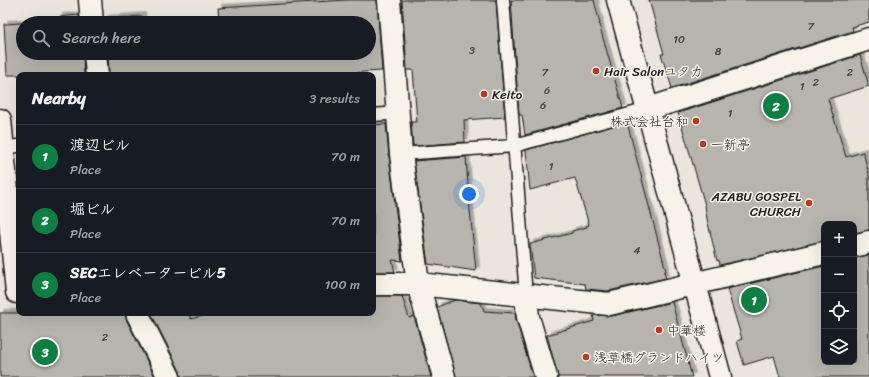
<!DOCTYPE html>
<html lang="en">
<head>
<meta charset="utf-8">
<style>
	:root { --surface:#171b24; --page:#20242c; --text:#f1f3f6; --muted:#9ea1a6; --line:#363941; --accent:#0b8043 }
	body { margin:0; font-family:Sriracha,"Klee One",sans-serif; background:var(--page); color:var(--text) }
	.controls { position:absolute; right:12px; bottom:12px; display:grid; overflow:hidden; border-radius:8px; box-shadow:0 4px 16px #0002 }
	.controls button { width:36px; height:36px; display:grid; place-items:center; padding:0; border:0; border-bottom:1px solid var(--line); background:var(--surface); color:var(--text); font:20px sans-serif }
	.you { position:absolute; left:469px; top:194px; width:14px; height:14px; margin:-10px; border:3px solid #fff; border-radius:50%; background:#1a73e8; box-shadow:0 0 0 6px #1a73e833 }
	.badge { display:grid; place-items:center; width:26px; height:26px; border-radius:50%; background:var(--accent); color:#fff; font-size:13px; font-weight:700 }
	.pin { position:absolute; translate:-50% -50%; border:2px solid #fff; box-shadow:0 1px 4px #0006 }
	.list { margin:0; padding:0; list-style:none }
	h2 { display:flex; justify-content:space-between; align-items:center; height:52px; margin:0; padding:0 16px; font-size:17px }
	h2 small { font-size:13px; font-weight:400; color:var(--muted) }
	.list li { display:grid; grid-template-columns:26px 1fr auto; gap:12px; align-items:center; box-sizing:border-box; height:64px; padding:0 16px; border-top:1px solid var(--line) }
	.list b { display:block; font-size:15px; white-space:nowrap }
	.list p { margin:0; font-size:13px; white-space:nowrap; color:var(--muted) }
	.list em { font-size:13px; font-style:normal; color:var(--muted) }
	.icon { flex:none; width:22px; height:22px; fill:none; stroke:currentColor; stroke-width:2; stroke-linecap:round; stroke-linejoin:round }
	.map { position:relative; flex:none; width:869px; height:377px; overflow:hidden }
	.search { position:absolute; background:var(--surface); box-shadow:0 4px 16px #0002; left:16px; top:16px; width:360px; height:44px; display:flex; align-items:center; gap:10px; box-sizing:border-box; padding:0 14px; border-radius:22px; color:var(--muted); font-size:15px }
	.panel { position:absolute; background:var(--surface); box-shadow:0 4px 16px #0002; left:16px; top:72px; width:360px; height:244px; border-radius:8px }
	.map>svg:first-child { display:block }
	.building { fill:#b6b4ac; stroke:#1c1c1c; filter:url(#shadow) }
	.lines { fill:none; stroke-linecap:round; stroke-linejoin:round }
	.lane-casing { stroke:#1c1c1c; stroke-width:15 }
	.street-casing { stroke:#1c1c1c; stroke-width:25 }
	.lane { stroke:#f7f3e8; stroke-width:12 }
	.street { stroke:#f7f3e8; stroke-width:22 }
	.poi-dot { fill:#c8321e; stroke:#f7f3e8; stroke-width:1.5 }
	.labels { text-anchor:middle; dominant-baseline:central; stroke-width:3; stroke-linejoin:round; paint-order:stroke }
	.number-label { font-size:11px; fill:#424240 }
	.poi-label { font-size:13px; fill:#1c1c1c; stroke:#f7f3e8; text-anchor:start }
</style>
</head>
<body>
<div class="map">
<svg width="869" height="377" viewBox="0 0 869 377">
	<defs>
		<filter id="shadow"><feDropShadow dx="3.5" dy="-3.5" stdDeviation="0" flood-color="#0004"/></filter>
	</defs>
	<rect width="100%" height="100%" fill="#eae6dc"/>
	<filter id="ink" filterUnits="userSpaceOnUse"><feTurbulence type="fractalNoise" baseFrequency=".025" numOctaves="2"/><feDisplacementMap in="SourceGraphic" scale="8" xChannelSelector="R" yChannelSelector="G"/><feConvolveMatrix kernelMatrix="1 2 1 2 8 2 1 2 1" color-interpolation-filters="sRGB"/></filter>
	<g filter="url(#ink)">
		<path class="building" d="M346 0H377L382 71 348 73V75H109L108 53H369V23H197L219 21 218 8Z
			M402 0H496L505 117 464 120 465 142 413 146 411 122H417L413 70H407Z
			M511 0H594L600 24H599L623 108 525 135 522 115H519Z
			M649 0H869V22L852 27 853 31 672 88 661 54H664Z
			M79 15V23H23V53H83L84 75H7L4 24 59 21V17Z
			M142 16 143 23H104V19Z
			M860 55 869 86 828 99 846 157 863 152 869 174V230L854 233V224H824V241L720 265 719 260 717 261 707 219 705 205 678 113Z
			M627 122 666 271 664 272 666 278 608 291 586 289 585 284 534 278 530 244 572 233V231L587 227 586 226 589 225 575 178 530 190 526 150Z
			M386 124 389 156 402 261 392 260 395 272H373V125Z
			M466 157 469 200 476 271 428 264 414 161Z
			M869 255V377H780L774 356 744 365 737 341 742 339 727 289 824 266V362H854V258Z
			M373 296H402L409 318 414 316 431 377H181L180 371 151 313H188L191 319 212 313H373Z
			M455 300 481 303 484 311 515 313 516 320 533 377H456L437 307Z
			M672 302 692 377H558L547 335 594 321 593 315 612 316Z
			M0 313H125L126 319 155 377H0Z"/>
		<g class="lines">
			<defs>
				<path id="lane" d="M503 0 526 296
					M373 115 399 113
					M3 147 19 146
					M401 154 514 146 648 109"/>
				<path id="street" d="M90 0 92 23
					M389 0 401 154 418 284 444 377
					M618 0 720 377
					M95 53 97 75
					M648 109 869 39
					M0 120 17 292
					M854 246 869 242
					M373 284H418L609 304 824 253
					M526 296 528 317 546 377
					M137 313 169 377"/>
			</defs>
			<use href="#lane" class="lane-casing"/>
			<use href="#street" class="street-casing"/>
			<use href="#lane" class="lane"/>
			<use href="#street" class="street"/>
		</g>
	</g>
	<g class="poi-dot">
		<circle cx="596" cy="71" r="4"/>
		<circle cx="484" cy="94" r="4"/>
		<circle cx="696" cy="121" r="4"/>
		<circle cx="703" cy="144" r="4"/>
		<circle cx="809" cy="203" r="4"/>
		<circle cx="659" cy="330" r="4"/>
		<circle cx="586" cy="357" r="4"/>
	</g>
	<g class="labels">
		<g class="number-label">
			<text x="811" y="26">7</text>
			<text x="679" y="39">10</text>
			<text x="472" y="50">3</text>
			<text x="718" y="51">8</text>
			<text x="545" y="72">7</text>
			<text x="850" y="72">2</text>
			<text x="816" y="82">2</text>
			<text x="802" y="86">1</text>
			<text x="547" y="90">6</text>
			<text x="543" y="105">6</text>
			<text x="730" y="113">1</text>
			<text x="551" y="166">1</text>
			<text x="637" y="250">4</text>
			<text x="105" y="337">2</text>
		</g>
		<g class="poi-label">
			<text x="604" y="71">Hair Salonユタカ</text>
			<text x="492" y="94">Keito</text>
			<text x="688" y="121" text-anchor="end">株式会社台和</text>
			<text x="711" y="144">一新亭</text>
			<text x="801" y="196" text-anchor="end">AZABU GOSPEL<tspan x="801" dy="15">CHURCH</tspan></text>
			<text x="667" y="330">中華楼</text>
			<text x="594" y="357">浅草橋グランドハイツ</text>
		</g>
	</g>
</svg>
<div class="controls">
<button>+</button>
<button>−</button>
<button><svg class="icon" aria-label="locate" viewBox="0 0 24 24"><circle cx="12" cy="12" r="6"/><path d="M12 2v4M12 18v4M2 12h4M18 12h4"/></svg></button>
<button><svg class="icon" aria-label="layers" viewBox="0 0 24 24"><path d="M12 4l9 5-9 5-9-5zM3 14l9 5 9-5"/></svg></button>
</div>
<div class="you"></div>
<div class="pin badge" style="left:754px;top:300px">1</div>
<div class="pin badge" style="left:776px;top:106px">2</div>
<div class="pin badge" style="left:45px;top:352px">3</div>
<div class="search"><svg class="icon" aria-label="search" viewBox="0 0 24 24"><circle cx="10" cy="10" r="6"/><path d="M15 15l6 6"/></svg>Search here</div>
<section class="panel">
<h2>Nearby<small>3 results</small></h2>
<ul class="list">
<li><span class="badge">1</span><div><b>渡辺ビル</b><p>Place</p></div><em>70 m</em></li>
<li><span class="badge">2</span><div><b>堀ビル</b><p>Place</p></div><em>70 m</em></li>
<li><span class="badge">3</span><div><b>SECエレベータービル5</b><p>Place</p></div><em>100 m</em></li>
</ul>
</section>
</div>
</body>
</html>
